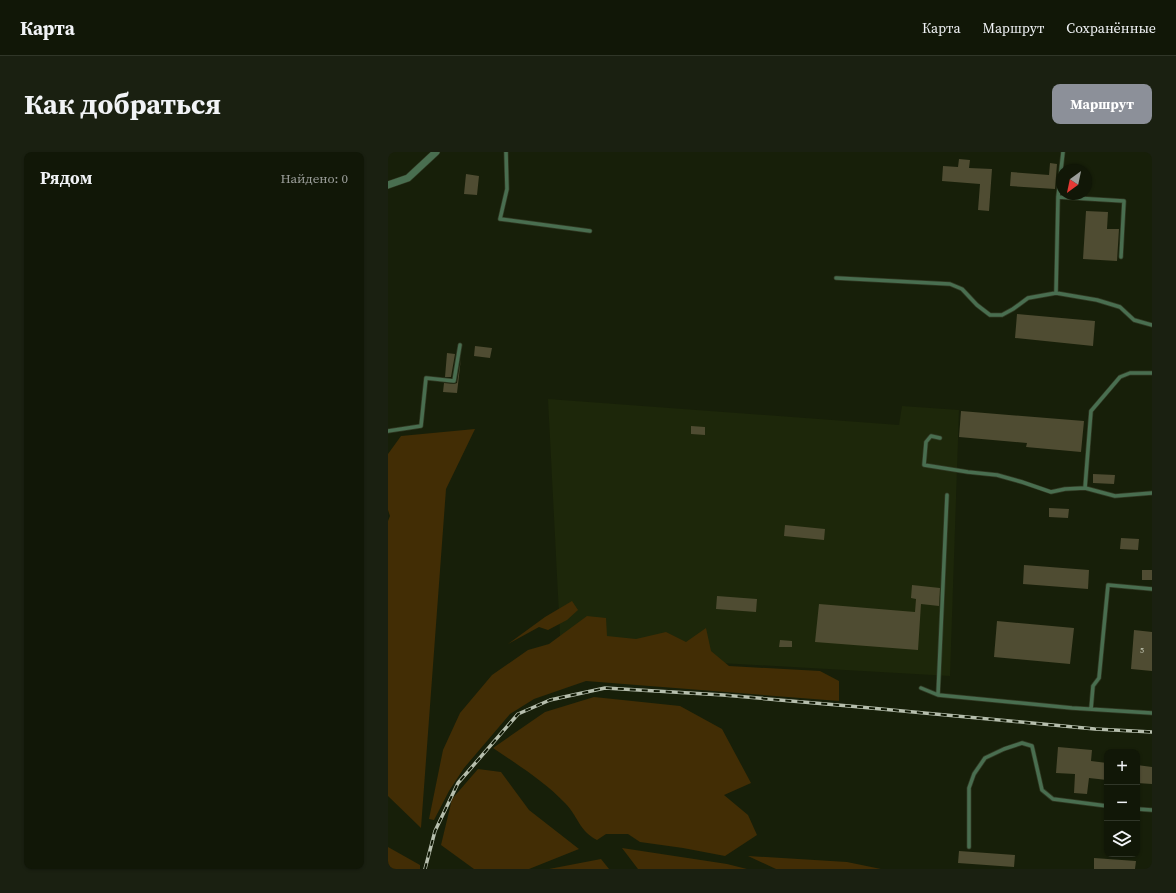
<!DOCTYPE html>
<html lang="ru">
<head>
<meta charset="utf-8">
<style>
	:root { --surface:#111707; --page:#1a2011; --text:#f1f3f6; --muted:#9c9f9b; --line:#303628; --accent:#8c9099 }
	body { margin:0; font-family:"Source Serif 4",serif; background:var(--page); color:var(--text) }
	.controls { position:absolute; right:12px; bottom:12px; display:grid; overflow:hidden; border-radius:8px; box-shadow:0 1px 3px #0004 }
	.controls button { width:36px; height:36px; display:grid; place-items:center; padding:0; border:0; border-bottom:1px solid var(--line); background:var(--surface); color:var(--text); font:20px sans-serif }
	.compass { position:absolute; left:668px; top:12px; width:36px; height:36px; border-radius:50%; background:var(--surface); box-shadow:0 1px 3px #0004; rotate:213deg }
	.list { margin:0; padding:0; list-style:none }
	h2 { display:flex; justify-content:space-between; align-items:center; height:52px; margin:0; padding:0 16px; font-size:17px }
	h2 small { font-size:13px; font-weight:400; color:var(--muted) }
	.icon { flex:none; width:22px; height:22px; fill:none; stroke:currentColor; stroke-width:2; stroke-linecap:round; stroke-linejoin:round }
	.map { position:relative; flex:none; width:764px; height:717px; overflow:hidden; border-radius:8px }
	header { display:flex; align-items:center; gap:24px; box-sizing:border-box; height:56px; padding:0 20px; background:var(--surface); border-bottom:1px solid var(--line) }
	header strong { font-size:19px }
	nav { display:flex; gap:22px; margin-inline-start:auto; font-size:14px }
	.intro { display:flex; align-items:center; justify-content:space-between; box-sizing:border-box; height:96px; padding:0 24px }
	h1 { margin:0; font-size:28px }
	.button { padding:10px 18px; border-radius:8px; background:var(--accent); color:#fff; font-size:14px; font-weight:700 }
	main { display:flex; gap:24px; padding:0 24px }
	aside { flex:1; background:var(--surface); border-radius:8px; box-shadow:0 1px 3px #0004 }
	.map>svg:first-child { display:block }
	.built { fill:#1d270a }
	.green { fill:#422d05 }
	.building { fill:#4f4c32 }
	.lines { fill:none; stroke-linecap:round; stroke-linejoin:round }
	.service-casing { stroke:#313923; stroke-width:5 }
	.minor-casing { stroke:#313923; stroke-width:8 }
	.service { stroke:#496e50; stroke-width:3.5 }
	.minor { stroke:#496e50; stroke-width:7 }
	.rail-casing { stroke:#b6bead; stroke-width:3.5 }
	.rail { stroke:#0e1602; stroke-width:2; stroke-dasharray:6; stroke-linecap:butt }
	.labels { text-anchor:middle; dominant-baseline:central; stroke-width:3.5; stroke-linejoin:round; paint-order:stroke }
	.number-label { font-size:8px; fill:#c6cab8 }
</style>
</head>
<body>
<header>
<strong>Карта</strong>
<nav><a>Карта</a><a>Маршрут</a><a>Сохранённые</a></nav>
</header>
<div class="intro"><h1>Как добраться</h1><a class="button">Маршрут</a></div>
<main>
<aside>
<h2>Рядом<small>Найдено: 0</small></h2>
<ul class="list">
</ul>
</aside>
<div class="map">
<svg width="764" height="717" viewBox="0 0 764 717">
	<rect width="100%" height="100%" fill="#171f09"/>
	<path class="built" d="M160 247 511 273 514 254 571 258 562 524 173 502Z"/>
	<path class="green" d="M87 277 58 337 33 676 0 644V369L2 364 0 358V302L13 284Z
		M184 449 190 458 179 468 160 478 151 475 120 492 157 465Z
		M199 464 218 466 219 484 248 487 278 480 298 490 318 476 323 499 341 514 432 519 451 529V549L198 529 146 547 122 562 76 616 61 639 46 668 41 667 55 598 72 561 104 523 140 498 161 492Z
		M206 545 292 554 334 577 363 631 336 643 360 663 369 683 337 704 295 696 252 690 240 682H218L209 688C191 679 190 664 177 651 156 629 130 613 105 596L157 560Z
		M90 617 113 620 141 658 191 697 141 717H86L53 693 64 647Z
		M0 695 32 713V717H0Z
		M234 696 339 712 359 717H250Z
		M360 704 459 710 493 717H388Z
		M213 707 221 717H161Z"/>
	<path class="building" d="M571 7 582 8 581 16 604 17 601 59 590 58 592 32 554 29 555 14 570 15Z
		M662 11 669 12 667 37 622 34 623 20 661 23Z
		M78 22 91 24 89 43 76 42Z
		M698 59 720 60 719 77H731L729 109 695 107Z
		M629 162 707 169 705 194 627 186Z
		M87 194 104 196 102 206 86 204Z
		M59 201 67 202 63 225H57Z
		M73 206 69 241 55 240 56 231 66 232 69 231Z
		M573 259 696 269 693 300 638 295 639 291 571 285Z
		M303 274 317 275V283L303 282Z
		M705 322 727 323 726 332 705 331Z
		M661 356 681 357 680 366 661 365Z
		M397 373 437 377 436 388 396 384Z
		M733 386 751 387 750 398 732 397Z
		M636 413 701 418 700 437 635 432Z
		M754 418H764V428H754Z
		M524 433 552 436 551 454 533 452 530 498 427 490 431 452 527 460 528 447 523 446Z
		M329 444 369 447 368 460 328 457Z
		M609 469 686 476 682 512 606 505Z
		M746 478 764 480V519L743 517Z
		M392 488 404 489V495H391Z
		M670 595 704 598 703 609 719 611V628L701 626 699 642 686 641 687 622 668 621Z
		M749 613 764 615V632L749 631Z
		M571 699 627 703 626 715 570 711Z
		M706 706 748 709 747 717H706Z"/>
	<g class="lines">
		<defs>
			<path id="service" d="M118 0 119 37 112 67 202 79
				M670 45 736 49 733 105
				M448 126 562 132 574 137 589 153 602 163H614L625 157 640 146 668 141 709 148 732 155 746 168 764 173
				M668 141 670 45 675 0
				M0 279 33 274 38 226 66 229 72 193
				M552 286 543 284 538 290 536 313 580 320 609 323 634 330 663 340 677 337 697 336 727 344 764 341
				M697 336 703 259 732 225 742 221H764
				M533 536 550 543 684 556 764 561
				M550 543 559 343
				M703 557 705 534 711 526 720 433 764 437
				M749 657 764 658
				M581 695V636L586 622 597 606 616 597 634 591 644 594 654 638 665 647 719 654"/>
			<path id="minor" d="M0 33 20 26 48 0"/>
		</defs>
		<use href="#service" class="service-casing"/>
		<use href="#minor" class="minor-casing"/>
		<use href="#service" class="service"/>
		<use href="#minor" class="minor"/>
		<defs>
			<path id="rail" d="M37 717 47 679 70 631 130 562 162 548 217 536 335 543 461 554 707 577 764 580"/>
		</defs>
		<use href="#rail" class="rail-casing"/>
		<use href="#rail" class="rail"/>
	</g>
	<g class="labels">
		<g class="number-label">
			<text x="754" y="498">5</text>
		</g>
	</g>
</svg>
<div class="controls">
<button>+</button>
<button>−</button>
<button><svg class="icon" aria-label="layers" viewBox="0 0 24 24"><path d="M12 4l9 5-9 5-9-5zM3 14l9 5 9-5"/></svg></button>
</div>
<svg class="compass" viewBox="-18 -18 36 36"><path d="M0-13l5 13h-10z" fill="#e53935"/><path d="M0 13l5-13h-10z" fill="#9c9f9b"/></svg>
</div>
</main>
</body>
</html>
